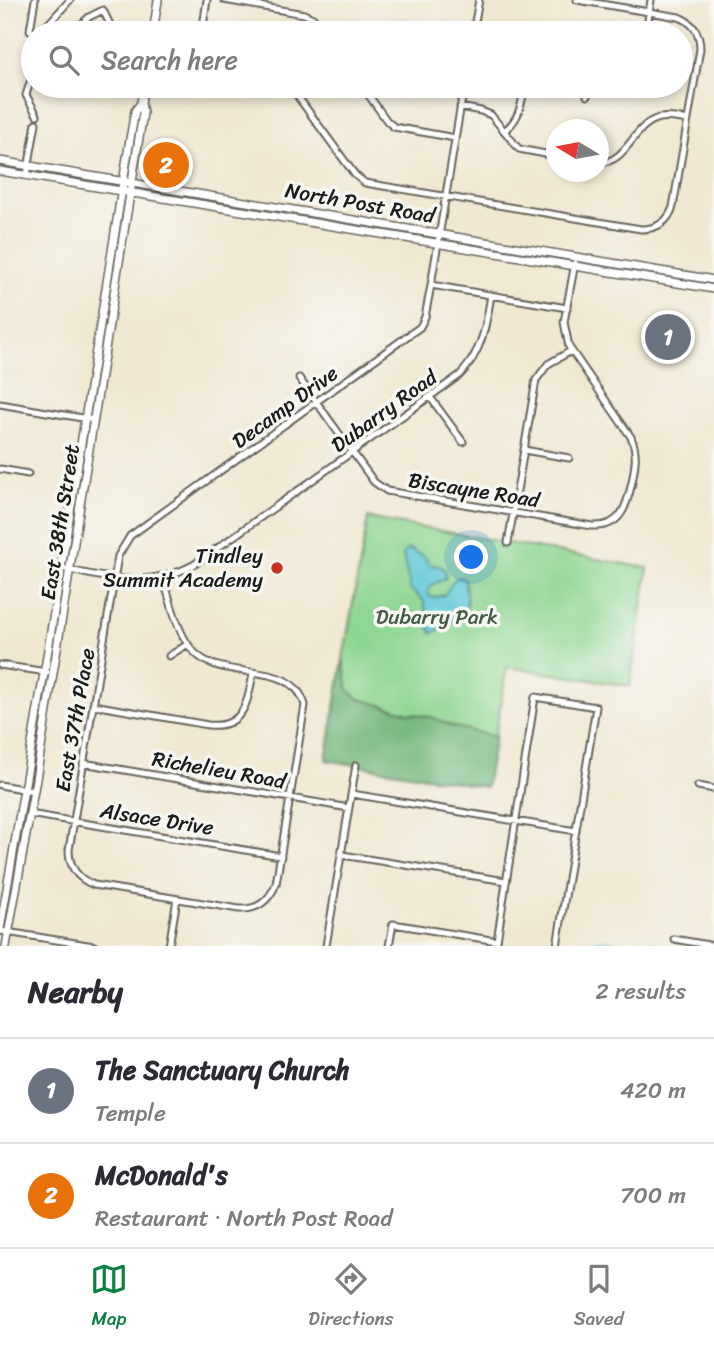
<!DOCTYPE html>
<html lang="en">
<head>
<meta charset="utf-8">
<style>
	:root { --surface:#fff; --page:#f7f7f7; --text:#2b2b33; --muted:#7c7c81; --line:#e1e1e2; --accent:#0b8043 }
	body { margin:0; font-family:Sriracha,sans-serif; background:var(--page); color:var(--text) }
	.compass { position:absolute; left:546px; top:119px; width:63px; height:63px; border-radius:50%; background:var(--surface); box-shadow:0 4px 10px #0003; rotate:280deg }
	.you { position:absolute; left:472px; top:558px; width:24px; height:24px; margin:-18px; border:5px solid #fff; border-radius:50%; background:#1a73e8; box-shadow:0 0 0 10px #1a73e833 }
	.badge { display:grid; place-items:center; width:46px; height:46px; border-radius:50%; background:var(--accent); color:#fff; font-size:23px; font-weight:700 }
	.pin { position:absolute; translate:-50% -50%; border:4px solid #fff; box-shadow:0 2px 7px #0006 }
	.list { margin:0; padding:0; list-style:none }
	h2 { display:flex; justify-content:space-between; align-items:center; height:91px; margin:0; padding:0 28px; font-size:30px }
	h2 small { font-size:23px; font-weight:400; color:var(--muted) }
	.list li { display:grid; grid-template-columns:46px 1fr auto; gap:21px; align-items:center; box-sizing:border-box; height:105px; padding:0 28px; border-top:2px solid var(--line) }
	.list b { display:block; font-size:26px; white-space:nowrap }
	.list p { margin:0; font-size:23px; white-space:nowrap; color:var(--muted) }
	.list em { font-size:23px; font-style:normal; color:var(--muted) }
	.icon { flex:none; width:38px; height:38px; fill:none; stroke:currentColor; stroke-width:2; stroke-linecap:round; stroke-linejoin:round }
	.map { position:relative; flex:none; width:714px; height:946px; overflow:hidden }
	.search { position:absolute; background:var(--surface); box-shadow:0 4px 10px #0003; left:21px; right:21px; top:21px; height:77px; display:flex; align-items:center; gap:18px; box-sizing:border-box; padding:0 24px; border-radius:38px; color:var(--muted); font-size:26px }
	.sheet { height:301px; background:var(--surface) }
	nav { display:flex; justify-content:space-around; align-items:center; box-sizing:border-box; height:98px; border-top:2px solid var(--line); background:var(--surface); font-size:19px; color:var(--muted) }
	nav a { display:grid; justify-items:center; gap:4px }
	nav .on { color:var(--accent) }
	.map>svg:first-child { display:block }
	.green { fill:#8cd591; stroke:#547856; stroke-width:2 }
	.forest { fill:#71b67b; stroke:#46694c; stroke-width:2 }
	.water { fill:#5dc8d7; stroke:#3c727a; stroke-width:2 }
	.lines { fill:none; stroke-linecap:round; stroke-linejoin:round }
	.stream { stroke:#5dc8d7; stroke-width:2 }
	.minor-casing { stroke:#66635c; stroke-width:9 }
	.major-casing { stroke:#66635c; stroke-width:10 }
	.minor { stroke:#fff; stroke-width:5 }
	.major { stroke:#fff; stroke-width:7 }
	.poi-dot { fill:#c8321e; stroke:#f6f6f2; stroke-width:2.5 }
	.labels { text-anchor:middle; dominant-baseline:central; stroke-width:7; stroke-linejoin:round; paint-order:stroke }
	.street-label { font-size:21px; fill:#1c1c1c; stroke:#f6f6f2 }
	.poi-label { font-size:21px; fill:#1c1c1c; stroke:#f6f6f2; text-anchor:end }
	.park-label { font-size:21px; fill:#435d45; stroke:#f6f6f2 }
</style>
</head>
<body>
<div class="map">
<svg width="714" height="946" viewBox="0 0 714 946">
	<rect width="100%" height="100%" fill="#f6f6f2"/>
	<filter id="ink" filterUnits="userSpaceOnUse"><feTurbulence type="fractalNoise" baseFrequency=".0143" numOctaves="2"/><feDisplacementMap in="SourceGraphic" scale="14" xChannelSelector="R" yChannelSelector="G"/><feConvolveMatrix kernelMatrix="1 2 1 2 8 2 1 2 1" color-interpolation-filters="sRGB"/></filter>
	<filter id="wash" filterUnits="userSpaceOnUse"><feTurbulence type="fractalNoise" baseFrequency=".00686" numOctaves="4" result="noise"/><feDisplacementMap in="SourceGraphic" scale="28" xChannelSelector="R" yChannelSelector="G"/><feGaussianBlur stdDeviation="1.57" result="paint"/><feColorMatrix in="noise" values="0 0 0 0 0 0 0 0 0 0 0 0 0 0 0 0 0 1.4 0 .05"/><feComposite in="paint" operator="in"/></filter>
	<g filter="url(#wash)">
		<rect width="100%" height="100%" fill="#f0e8d2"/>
		<path class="green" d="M368 518 648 568 630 686 507 667 495 737 452 726 434 718 409 713 359 699 348 690 343 659Z"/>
		<path class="forest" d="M343 659 348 690 359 699 409 713 434 718 452 726 495 737 486 787 326 760Z"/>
		<path class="water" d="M408 549 424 556 430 565C440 565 449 568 445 579 437 583 429 583 428 594L432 598 444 595 455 579 459 577 465 579 467 605 463 618C450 617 444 630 432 633L428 625 424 601 410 589 403 554Z"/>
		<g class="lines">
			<path class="stream" d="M593 946 594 942 600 940C616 942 642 946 656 942"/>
		</g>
	</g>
	<g filter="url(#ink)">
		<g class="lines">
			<defs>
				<path id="minor" d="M224 0 304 14 313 18 325 33
					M33 33 30 30 35 0
					M40 33 70 0
					M72 33 89 17 103 10 114 33
					M202 33 207 0
					M357 33C371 23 386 22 400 33
					M473 33 479 0
					M646 33 651 0
					M33 73 26 95 37 115
					M290 86 355 175 365 183 641 229C657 229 668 222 673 207L700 49C700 33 694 23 679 17L577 0
					M362 86 387 121 394 127 455 138
					M370 96 383 86
					M587 96 589 86
					M460 107 481 111 491 115 519 149 556 156
					M504 131C520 119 521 105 525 86
					M598 163C629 163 632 124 660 118 669 116 679 119 688 120
					M27 175 36 123
					M431 285 567 308
					M299 378 374 482 387 491 592 526C621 528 627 506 632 482 635 466 638 453 631 437L569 347 564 322 575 263
					M430 397 463 442
					M0 404 94 420
					M524 450 569 458
					M0 469 28 474
					M508 543 536 380 548 364 571 351
					M66 569C110 580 154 587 195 564L460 375C482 352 486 326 491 295
					M163 578C171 601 177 634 194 652 224 684 291 657 305 705L276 884C269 901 258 910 239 909L94 885C78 879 69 868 69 850L118 556 130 536 420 327 425 317 431 285 464 86
					M169 656 188 644
					M0 665 47 672
					M93 705 208 725C244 729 248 701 253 673
					M83 763 349 808
					M0 785 34 791
					M698 786 714 789
					M352 794 576 831
					M29 814 281 856
					M342 855 506 881
					M0 931 94 946
					M674 939 714 946
					M169 946 177 899
					M326 946 356 765
					M389 946 393 924 497 941 535 697 596 707 557 946"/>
				<path id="major" d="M153 33 158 0
					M0 161 714 280
					M0 171 714 289
					M0 929 46 662 130 139 135 111 141 103
					M6 946 36 779 143 113 141 103 144 86"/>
			</defs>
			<use href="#minor" class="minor-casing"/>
			<use href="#major" class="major-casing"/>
			<use href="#minor" class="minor"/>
			<use href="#major" class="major"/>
		</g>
	</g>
	<circle class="poi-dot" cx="277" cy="568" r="7"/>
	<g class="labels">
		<g class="street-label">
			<text transform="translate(360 203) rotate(10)">North Post Road</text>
			<text transform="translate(285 407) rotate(-36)">Decamp Drive</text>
			<text transform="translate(384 411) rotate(-36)">Dubarry Road</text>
			<text transform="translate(474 490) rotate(9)">Biscayne Road</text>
			<text transform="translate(60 522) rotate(-81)">East 38th Street</text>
			<text transform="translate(75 720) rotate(-80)">East 37th Place</text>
			<text transform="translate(219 770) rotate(10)">Richelieu Road</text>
			<text transform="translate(157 819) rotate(9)">Alsace Drive</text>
		</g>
		<g class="poi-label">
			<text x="263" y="556">Tindley<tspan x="263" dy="24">Summit Academy</tspan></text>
		</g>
		<g class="park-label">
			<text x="437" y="617">Dubarry Park</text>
		</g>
	</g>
</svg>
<svg class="compass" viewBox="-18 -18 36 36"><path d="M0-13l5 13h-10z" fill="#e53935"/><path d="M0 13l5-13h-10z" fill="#7c7c81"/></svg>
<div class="you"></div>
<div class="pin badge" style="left:668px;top:337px;background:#6b7280">1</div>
<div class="pin badge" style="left:166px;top:165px;background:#e8710a">2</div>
<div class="search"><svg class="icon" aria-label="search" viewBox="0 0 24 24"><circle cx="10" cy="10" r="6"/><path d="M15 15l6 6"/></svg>Search here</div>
</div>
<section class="sheet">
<h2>Nearby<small>2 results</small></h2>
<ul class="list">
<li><span class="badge" style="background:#6b7280">1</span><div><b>The Sanctuary Church</b><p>Temple</p></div><em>420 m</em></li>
<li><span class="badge" style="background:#e8710a">2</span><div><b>McDonald's</b><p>Restaurant · North Post Road</p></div><em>700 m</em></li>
</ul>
</section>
<nav>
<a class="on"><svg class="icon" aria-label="map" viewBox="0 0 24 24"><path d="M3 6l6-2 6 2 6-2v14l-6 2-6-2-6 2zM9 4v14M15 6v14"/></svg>Map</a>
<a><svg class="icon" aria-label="directions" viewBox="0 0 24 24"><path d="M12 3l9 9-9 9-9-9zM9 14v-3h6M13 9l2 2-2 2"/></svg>Directions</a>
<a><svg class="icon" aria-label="saved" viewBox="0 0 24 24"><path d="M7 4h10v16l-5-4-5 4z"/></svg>Saved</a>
</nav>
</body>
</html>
